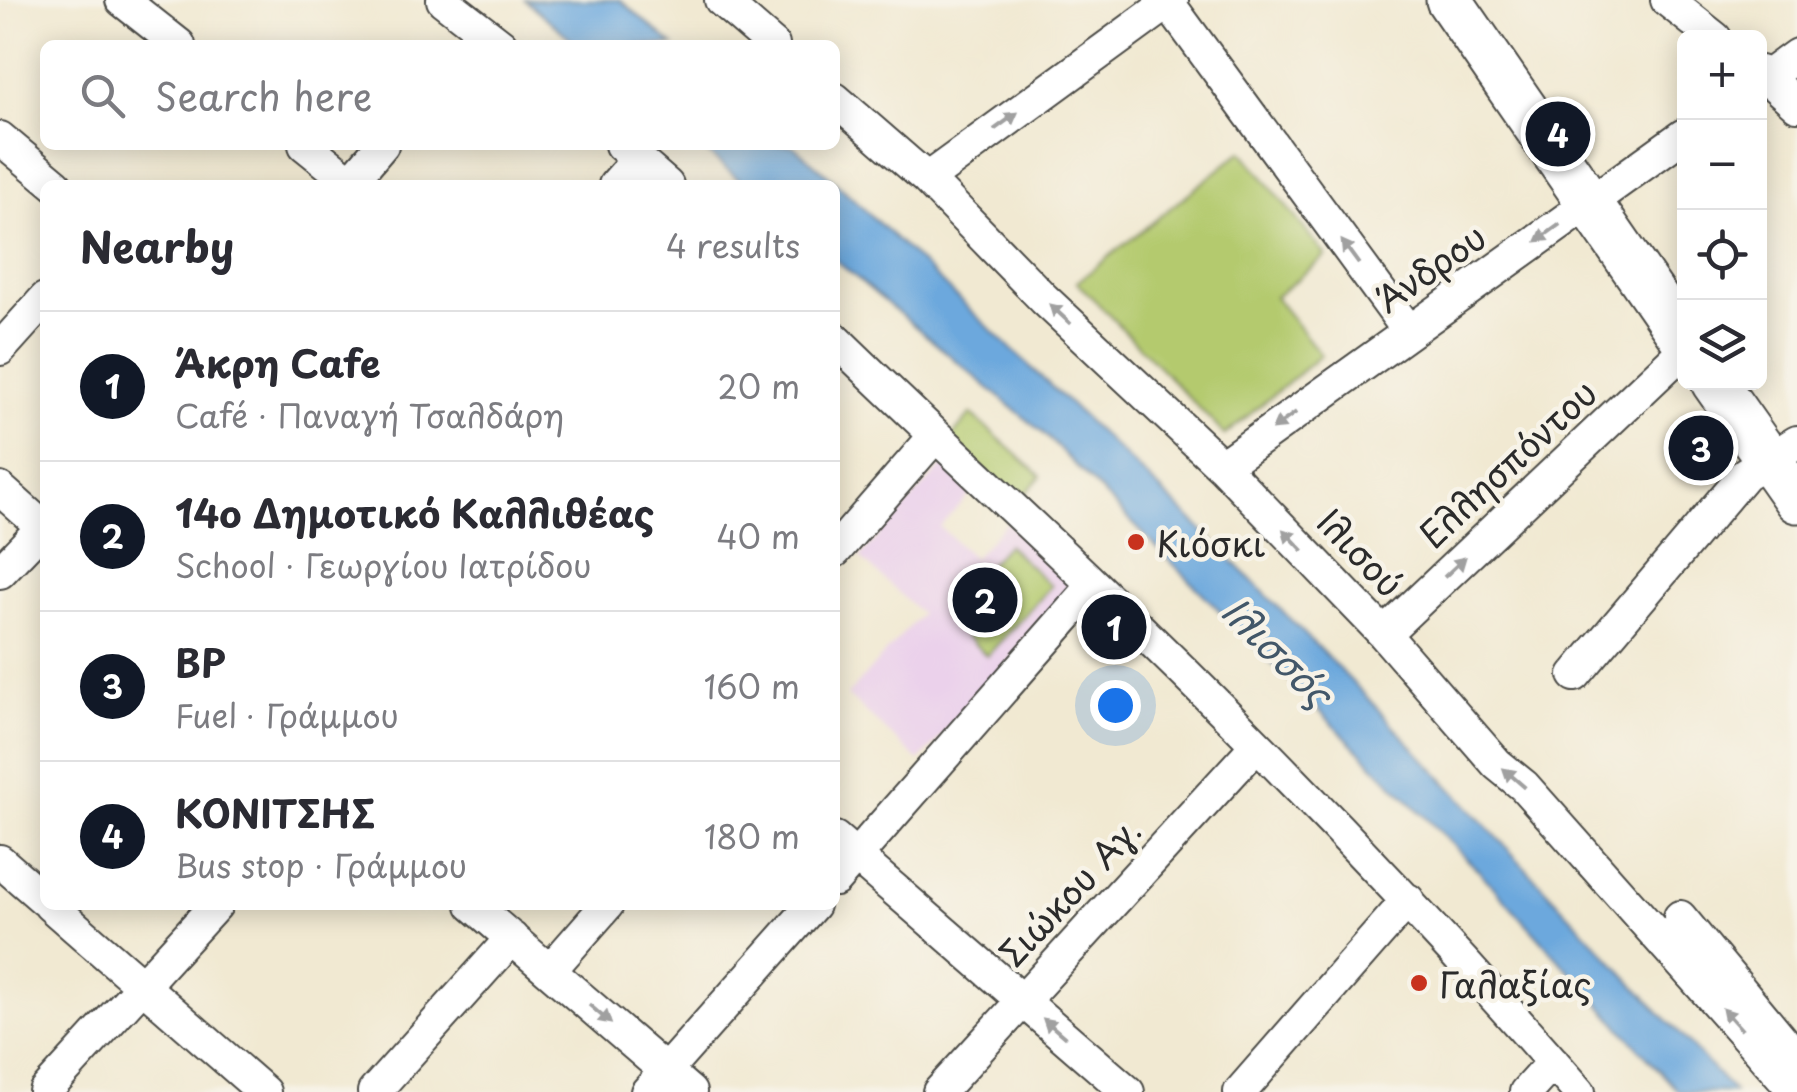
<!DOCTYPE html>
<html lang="en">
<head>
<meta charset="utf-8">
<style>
	:root { --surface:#fff; --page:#f2f2f3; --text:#2b2b33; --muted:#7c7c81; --line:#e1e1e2; --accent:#111827 }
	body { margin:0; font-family:"Playpen Sans",sans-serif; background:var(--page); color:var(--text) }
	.controls { position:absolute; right:30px; top:30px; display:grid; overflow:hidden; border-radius:15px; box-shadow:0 5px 25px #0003 }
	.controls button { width:90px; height:90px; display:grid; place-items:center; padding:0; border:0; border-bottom:2px solid var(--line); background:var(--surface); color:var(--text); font:50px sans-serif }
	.you { position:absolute; left:1115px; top:705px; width:35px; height:35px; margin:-25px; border:8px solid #fff; border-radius:50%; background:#1a73e8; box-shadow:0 0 0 15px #1a73e833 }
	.badge { display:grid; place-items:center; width:65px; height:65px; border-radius:50%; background:var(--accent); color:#fff; font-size:32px; font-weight:700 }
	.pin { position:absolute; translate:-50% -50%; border:5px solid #fff; box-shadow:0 2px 10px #0006 }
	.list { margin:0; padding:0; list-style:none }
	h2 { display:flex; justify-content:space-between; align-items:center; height:130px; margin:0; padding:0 40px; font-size:42px }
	h2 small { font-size:32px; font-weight:400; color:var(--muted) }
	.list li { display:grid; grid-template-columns:65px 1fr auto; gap:30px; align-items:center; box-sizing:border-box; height:150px; padding:0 40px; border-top:2px solid var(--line) }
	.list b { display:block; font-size:38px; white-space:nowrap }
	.list p { margin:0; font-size:32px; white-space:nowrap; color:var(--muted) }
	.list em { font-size:32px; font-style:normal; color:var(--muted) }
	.icon { flex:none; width:55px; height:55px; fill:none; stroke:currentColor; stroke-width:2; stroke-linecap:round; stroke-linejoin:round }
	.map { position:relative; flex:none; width:1797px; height:1092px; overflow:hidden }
	.search { position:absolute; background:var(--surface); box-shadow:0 5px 25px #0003; left:40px; top:40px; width:800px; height:110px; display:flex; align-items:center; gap:25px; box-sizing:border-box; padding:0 35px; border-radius:15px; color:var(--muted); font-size:38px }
	.panel { position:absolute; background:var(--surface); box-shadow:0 5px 25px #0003; left:40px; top:180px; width:800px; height:730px; border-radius:15px }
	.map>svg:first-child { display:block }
	.built { fill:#ebd1eb }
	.green { fill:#b4ca6e; stroke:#707a4c; stroke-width:2.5 }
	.water { fill:#6ca8dd; stroke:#4c6a84; stroke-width:2.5 }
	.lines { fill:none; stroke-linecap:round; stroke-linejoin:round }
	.street-casing { stroke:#494844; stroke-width:36 }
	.secondary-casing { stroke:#494844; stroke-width:49 }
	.street { stroke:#fff; stroke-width:32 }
	.secondary { stroke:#fff; stroke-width:45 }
	.oneway { fill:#a0a0a0 }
	.poi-dot { fill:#c8321e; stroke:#f7f3e8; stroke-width:4 }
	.labels { text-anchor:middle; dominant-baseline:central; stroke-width:9; stroke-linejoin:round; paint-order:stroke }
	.street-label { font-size:35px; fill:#2b2b2b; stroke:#f7f3e8 }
	.poi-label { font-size:35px; fill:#2b2b2b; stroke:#f7f3e8; text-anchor:start }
	.water-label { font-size:38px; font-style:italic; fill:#425769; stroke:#f7f3e8 }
</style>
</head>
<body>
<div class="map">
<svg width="1797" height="1092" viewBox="0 0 1797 1092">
	<rect width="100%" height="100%" fill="#f7f3e8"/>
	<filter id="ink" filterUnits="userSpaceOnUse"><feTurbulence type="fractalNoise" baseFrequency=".01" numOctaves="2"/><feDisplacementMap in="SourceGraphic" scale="20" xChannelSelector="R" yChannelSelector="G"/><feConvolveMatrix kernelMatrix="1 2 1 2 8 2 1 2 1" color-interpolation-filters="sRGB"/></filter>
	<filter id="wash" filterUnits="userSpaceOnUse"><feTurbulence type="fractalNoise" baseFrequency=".0048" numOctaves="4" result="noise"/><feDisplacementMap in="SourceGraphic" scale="40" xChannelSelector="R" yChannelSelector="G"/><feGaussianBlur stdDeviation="2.25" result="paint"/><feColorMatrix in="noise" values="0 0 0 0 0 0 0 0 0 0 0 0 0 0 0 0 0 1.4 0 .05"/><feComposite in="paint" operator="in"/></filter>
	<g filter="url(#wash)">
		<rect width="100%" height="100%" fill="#f1e9d2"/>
		<path class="built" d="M944 464 973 491 940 527 973 558 1007 522 1077 586 919 761 847 695 921 614 860 557Z"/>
		<path class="green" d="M1242 151 1326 256 1275 297 1321 355 1225 435 1077 282Z
			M971 414 1041 476 1016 504 949 440Z
			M1007 545 1051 586 987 656 943 615Z"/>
		<path class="water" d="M525 0H620L673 45H578Z
			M698 145H792L829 176 1196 524 1362 692 1734 1092H1679L1479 871 1043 433 835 260V185H746Z"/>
	</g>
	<g filter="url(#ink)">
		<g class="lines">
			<defs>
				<path id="street" d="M122 0 179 45
					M443 0 501 45
					M721 0 773 45
					M1166 0 1408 330
					M1667 0 1715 38
					M1760 72 1797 105
					M1760 82 1797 55
					M835 99 927 179 1044 299 1222 466 1384 634 1497 764 1524 786 1796 1092
					M0 138 56 185
					M305 145 351 182
					M621 145 667 185
					M927 179 1172 0
					M348 185 382 145
					M615 185 638 159
					M835 339C920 422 1007 502 1093 584 1263 746 1425 915 1579 1092
					M0 349 45 299
					M1222 466 1684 135
					M0 489 45 529
					M835 551 935 436
					M0 572 45 525
					M1384 634 1684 350
					M1575 675 1745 474 1797 442
					M835 838 1128 1092
					M0 861 45 900
					M835 880 1094 585
					M50 905 264 1092
					M473 905 690 1092
					M1680 917 1797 1058
					M550 970 607 905
					M45 1092 216 905
					M374 1092 512 938
					M647 1092 813 905
					M939 1092 1257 745
					M1240 1092 1408 900
					M1526 1092 1553 1062"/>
				<path id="secondary" d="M1449 0 1684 340
					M1714 382 1797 500"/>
			</defs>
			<use href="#street" class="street-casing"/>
			<use href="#secondary" class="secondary-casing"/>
			<use href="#street" class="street"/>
			<use href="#secondary" class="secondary"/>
		</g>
		<defs><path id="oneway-solid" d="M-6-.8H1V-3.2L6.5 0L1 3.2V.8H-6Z" transform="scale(2.5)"/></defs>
		<g class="oneway">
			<use href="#oneway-solid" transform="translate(1006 121) rotate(-36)"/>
			<use href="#oneway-solid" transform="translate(1548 233) rotate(144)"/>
			<use href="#oneway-solid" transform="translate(1350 252) rotate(-126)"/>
			<use href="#oneway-solid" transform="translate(1060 314) rotate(-137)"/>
			<use href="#oneway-solid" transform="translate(1284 421) rotate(144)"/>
			<use href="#oneway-solid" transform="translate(1293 540) rotate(-134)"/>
			<use href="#oneway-solid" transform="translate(1455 567) rotate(-43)"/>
			<use href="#oneway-solid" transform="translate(1514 778) rotate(-139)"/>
			<use href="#oneway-solid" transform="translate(600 1014) rotate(41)"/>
			<use href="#oneway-solid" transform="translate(1732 1019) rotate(-132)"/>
			<use href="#oneway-solid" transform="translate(1054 1028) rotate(-139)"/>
		</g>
	</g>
	<g class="poi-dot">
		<circle cx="1136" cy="542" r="10"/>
		<circle cx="1419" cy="983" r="10"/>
	</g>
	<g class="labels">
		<g class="street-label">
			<text transform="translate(1430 267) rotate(-35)">Άνδρου</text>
			<text transform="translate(1507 463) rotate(-43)">Ελλησπόντου</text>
			<text transform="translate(1361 552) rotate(46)">Ιλισού</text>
			<text transform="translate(1069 891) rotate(-47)">Σιώκου Αγ.</text>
		</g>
		<g class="poi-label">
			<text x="1156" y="542">Κιόσκι</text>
			<text x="1439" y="983">Γαλαξίας</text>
		</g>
		<g class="water-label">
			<text transform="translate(1278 651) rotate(45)">Ιλισσός</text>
		</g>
	</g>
</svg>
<div class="controls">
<button>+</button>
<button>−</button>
<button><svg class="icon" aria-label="locate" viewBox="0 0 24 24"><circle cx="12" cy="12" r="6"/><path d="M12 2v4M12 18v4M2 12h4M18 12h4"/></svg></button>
<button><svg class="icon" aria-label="layers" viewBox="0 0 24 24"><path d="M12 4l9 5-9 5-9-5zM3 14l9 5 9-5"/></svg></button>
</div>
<div class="you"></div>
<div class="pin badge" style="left:1114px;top:627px">1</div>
<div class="pin badge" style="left:985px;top:600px">2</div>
<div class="pin badge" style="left:1701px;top:448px">3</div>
<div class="pin badge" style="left:1558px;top:134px">4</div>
<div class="search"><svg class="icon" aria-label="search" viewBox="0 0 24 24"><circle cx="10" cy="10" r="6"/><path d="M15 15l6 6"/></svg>Search here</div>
<section class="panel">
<h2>Nearby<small>4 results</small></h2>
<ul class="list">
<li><span class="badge">1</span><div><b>Άκρη Cafe</b><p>Café · Παναγή Τσαλδάρη</p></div><em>20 m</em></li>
<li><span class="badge">2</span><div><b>14ο Δημοτικό Καλλιθέας</b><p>School · Γεωργίου Ιατρίδου</p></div><em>40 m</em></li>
<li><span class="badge">3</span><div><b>BP</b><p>Fuel · Γράμμου</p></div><em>160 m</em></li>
<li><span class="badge">4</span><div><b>ΚΟΝΙΤΣΗΣ</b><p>Bus stop · Γράμμου</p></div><em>180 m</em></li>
</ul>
</section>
</div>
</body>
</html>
